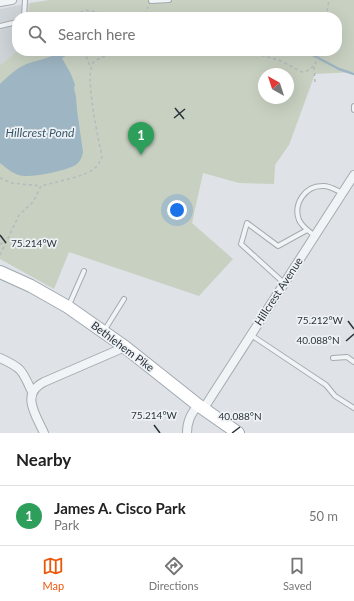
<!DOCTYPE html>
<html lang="en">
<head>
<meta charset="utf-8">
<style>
	:root { --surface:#fff; --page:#f2f2f2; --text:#222; --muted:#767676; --line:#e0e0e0; --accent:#ea580c }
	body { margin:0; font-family:Lato,sans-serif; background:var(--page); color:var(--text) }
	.compass { position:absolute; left:258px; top:68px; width:36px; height:36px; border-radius:50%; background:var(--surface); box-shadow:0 4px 16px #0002; rotate:321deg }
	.you { position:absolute; left:177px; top:210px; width:14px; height:14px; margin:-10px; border:3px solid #fff; border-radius:50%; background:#1a73e8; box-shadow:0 0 0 6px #1a73e833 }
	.badge { display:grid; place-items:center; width:26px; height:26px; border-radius:50%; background:var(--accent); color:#fff; font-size:13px; font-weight:700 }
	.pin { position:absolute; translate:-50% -33px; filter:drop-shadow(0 1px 2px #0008) }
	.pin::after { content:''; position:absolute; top:21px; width:14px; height:12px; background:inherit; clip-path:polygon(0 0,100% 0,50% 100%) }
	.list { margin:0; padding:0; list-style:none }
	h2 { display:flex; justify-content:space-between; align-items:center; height:52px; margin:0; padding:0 16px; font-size:17px }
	h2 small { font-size:13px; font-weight:400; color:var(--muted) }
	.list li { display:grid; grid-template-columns:26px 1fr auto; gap:12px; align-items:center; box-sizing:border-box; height:60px; padding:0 16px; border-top:1px solid var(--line) }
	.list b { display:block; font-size:15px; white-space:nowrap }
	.list p { margin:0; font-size:13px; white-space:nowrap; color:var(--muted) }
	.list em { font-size:13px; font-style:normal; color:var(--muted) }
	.icon { flex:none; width:22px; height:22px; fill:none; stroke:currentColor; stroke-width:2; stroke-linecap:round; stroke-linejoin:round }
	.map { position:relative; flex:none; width:354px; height:433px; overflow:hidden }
	.search { position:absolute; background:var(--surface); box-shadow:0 4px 16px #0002; left:12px; right:12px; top:12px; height:44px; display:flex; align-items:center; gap:10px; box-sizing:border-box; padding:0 14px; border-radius:16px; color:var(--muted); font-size:15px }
	.sheet { height:112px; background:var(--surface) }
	nav { display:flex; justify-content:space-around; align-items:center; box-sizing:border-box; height:56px; border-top:1px solid var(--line); background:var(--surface); font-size:11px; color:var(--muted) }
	nav a { display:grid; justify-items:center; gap:2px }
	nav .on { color:var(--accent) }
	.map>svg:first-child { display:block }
	.built { fill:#ced3d8 }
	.green { fill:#c7d0c1; fill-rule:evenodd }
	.water { fill:#9eb6c3 }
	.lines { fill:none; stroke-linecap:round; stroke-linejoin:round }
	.stream { stroke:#9eb6c3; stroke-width:2.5 }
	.lane-casing { stroke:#a5abb0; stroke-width:6 }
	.street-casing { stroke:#a5abb0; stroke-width:10 }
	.primary-casing { stroke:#a0a9b1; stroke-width:14 }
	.path { stroke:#b5babe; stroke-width:1.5; stroke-dasharray:3 3; stroke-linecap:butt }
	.lane { stroke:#f1f4f6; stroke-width:4 }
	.street { stroke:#f1f4f6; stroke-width:8 }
	.primary { stroke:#fff; stroke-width:12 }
	.ticks { fill:none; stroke:#2a333c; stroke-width:1.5 }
	.labels { text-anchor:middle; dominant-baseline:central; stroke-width:3.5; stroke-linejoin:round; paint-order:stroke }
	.street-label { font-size:11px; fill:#2a333c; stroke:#eef2f5 }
	.water-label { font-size:12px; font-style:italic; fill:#39576b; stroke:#eef2f5 }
	.ticks-label { font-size:10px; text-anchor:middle; fill:#2a333c; stroke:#eef2f5; stroke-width:3.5; stroke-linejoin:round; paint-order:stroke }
</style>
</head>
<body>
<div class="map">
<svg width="354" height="433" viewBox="0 0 354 433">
	<rect width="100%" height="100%" fill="#dfe3e7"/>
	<path class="built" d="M30 3 28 17H17V51L0 65V9Z"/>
	<path class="green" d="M49 0H354V72L315 74 289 145 275 165 274 184 239 183 203 173 192 223 233 259 199 296 69 252 54 289 0 259V65L17 51H337V17H28L30 3ZM264 74H288V98H264Z"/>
	<path class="water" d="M59 53 71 74 75 85 74 88 76 97 77 110 83 152C82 156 81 160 78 163 72 170 34 177 24 176 14 175 8 169 0 163V84C8 76 18 67 29 63 39 60 49 58 59 53Z"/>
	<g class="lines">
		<path class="stream" d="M305 51 339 69 354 74
			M60 58 71 51"/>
		<defs>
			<path id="lane" d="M151 1 169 0
				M24 17 25 0
				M0 26 17 22
				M354 106V110
				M315 236C309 231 302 227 299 220 293 204 305 186 322 186 329 185 336 190 342 193
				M284 283 241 244 247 223 278 246 307 230
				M69 305 84 271
				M104 331 124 299
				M251 335 326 385 335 396 354 408
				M333 358 347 357 354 362"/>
			<path id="street" d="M0 2 12 0
				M0 358C22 368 22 370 32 392
				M204 408 354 175
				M44 433C36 415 20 394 44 382L125 347
				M187 433C187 421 191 414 198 405"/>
			<path id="primary" d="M0 272 31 286 68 307 125 347 198 405 238 433"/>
		</defs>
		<use href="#lane" class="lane-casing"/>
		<use href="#street" class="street-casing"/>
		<use href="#primary" class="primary-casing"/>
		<path class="path" d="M77 17 79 13 85 10 122 17
			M139 17 146 12 148 7
			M159 17C180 13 205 10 225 17
			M326 17 329 0
			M84 51 90 66
			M238 51 252 53 279 60 302 72 307 71 314 66
			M315 82 314 66 321 51
			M0 178 12 183 41 186
			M0 244 6 242
			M0 255 19 215 33 202 41 186C55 182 85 177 95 168 99 165 100 161 102 157 99 141 83 72 94 62 105 53 123 53 136 51"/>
		<use href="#lane" class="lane"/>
		<use href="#street" class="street"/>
		<use href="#primary" class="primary"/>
	</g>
	<path class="ticks" d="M175 108 184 119M174 118 185 109M0 235 6 243M348 321 354 329M346 341 354 334M154 425 160 433M232 433 240 427"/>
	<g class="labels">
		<g class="street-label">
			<text transform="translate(278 291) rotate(-57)">Hillcrest Avenue</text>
			<text transform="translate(123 346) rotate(37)">Bethlehem Pike</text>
		</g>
		<g class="water-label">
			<text x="40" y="132">Hillcrest Pond</text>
		</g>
	</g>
	<g class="ticks-label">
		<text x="34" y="247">75.214°W</text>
		<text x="320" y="324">75.212°W</text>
		<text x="318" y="344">40.088°N</text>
		<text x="154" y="419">75.214°W</text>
		<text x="240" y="420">40.088°N</text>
	</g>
</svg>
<svg class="compass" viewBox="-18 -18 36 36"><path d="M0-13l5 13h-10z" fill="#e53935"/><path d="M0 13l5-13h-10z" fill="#767676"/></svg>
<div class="you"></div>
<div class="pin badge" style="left:141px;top:155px;background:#2e9e5b">1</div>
<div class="search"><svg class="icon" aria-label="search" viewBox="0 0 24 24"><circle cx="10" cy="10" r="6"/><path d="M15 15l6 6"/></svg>Search here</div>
</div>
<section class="sheet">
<h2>Nearby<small></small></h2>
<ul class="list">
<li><span class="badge" style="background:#2e9e5b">1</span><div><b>James A. Cisco Park</b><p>Park</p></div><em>50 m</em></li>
</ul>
</section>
<nav>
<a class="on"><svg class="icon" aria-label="map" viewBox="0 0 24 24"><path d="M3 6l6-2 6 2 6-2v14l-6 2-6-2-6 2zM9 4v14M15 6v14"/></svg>Map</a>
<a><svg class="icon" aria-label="directions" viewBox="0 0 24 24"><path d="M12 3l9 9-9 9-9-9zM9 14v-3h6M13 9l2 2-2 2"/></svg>Directions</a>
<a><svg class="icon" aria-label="saved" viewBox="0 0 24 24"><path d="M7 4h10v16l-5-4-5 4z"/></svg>Saved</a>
</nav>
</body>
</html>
